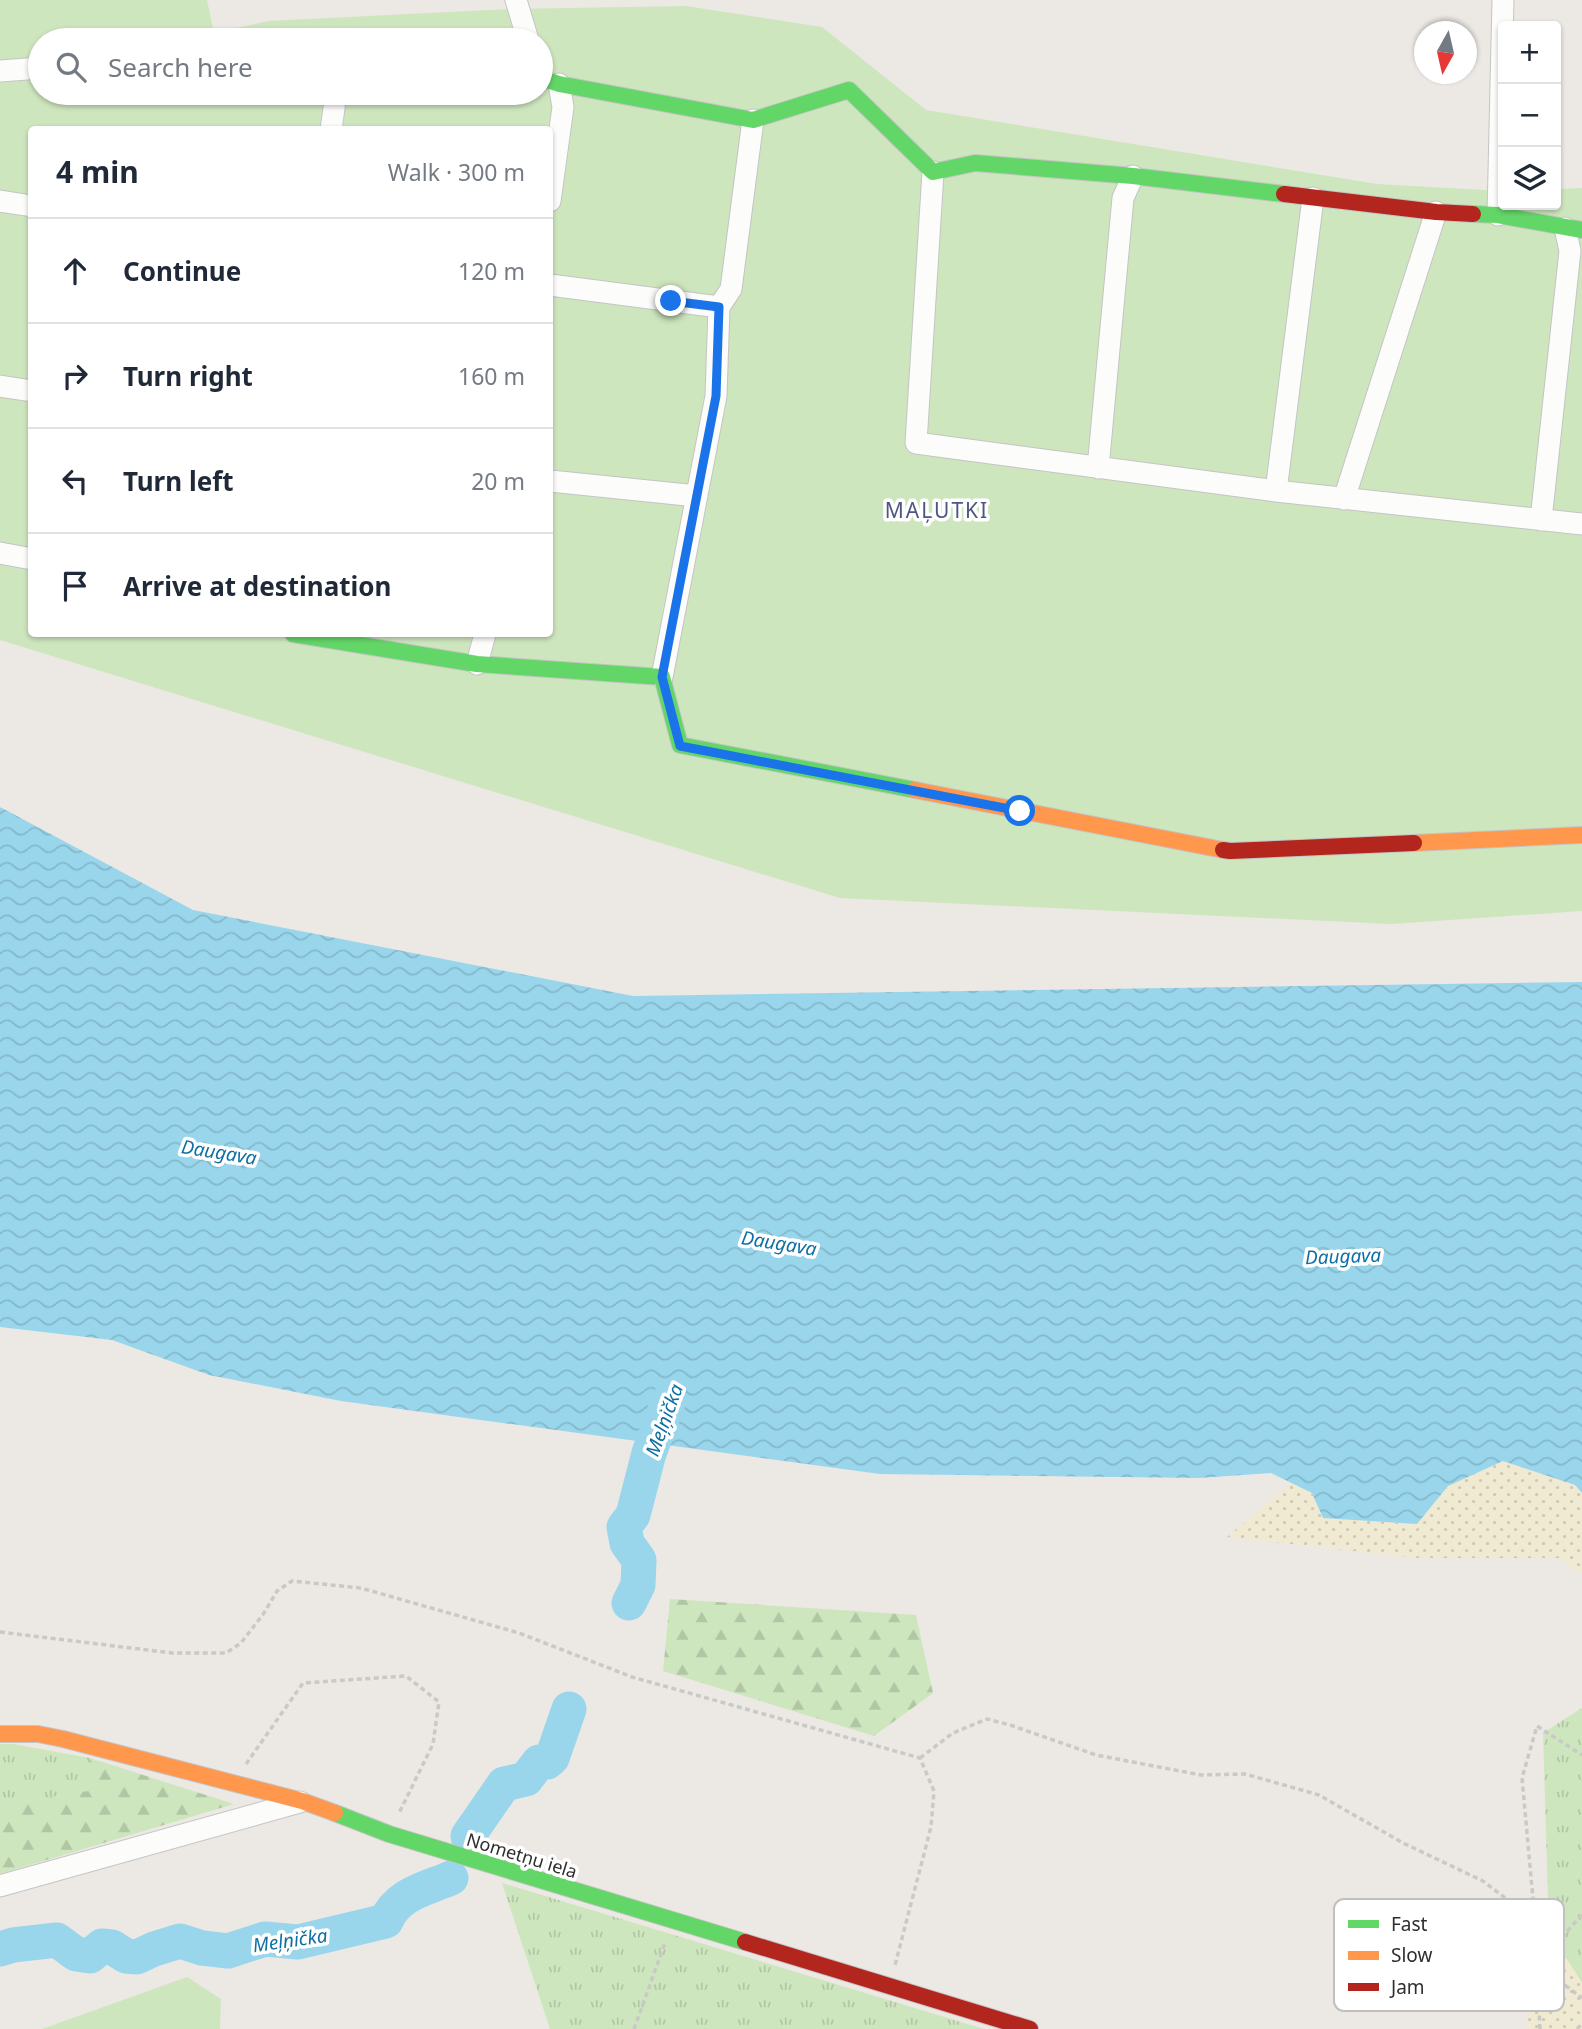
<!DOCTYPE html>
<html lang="en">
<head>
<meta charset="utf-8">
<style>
	:root { --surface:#fff; --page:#f6f6f7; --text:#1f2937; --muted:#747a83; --line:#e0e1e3 }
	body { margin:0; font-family:"Noto Sans",sans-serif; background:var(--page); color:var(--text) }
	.controls { position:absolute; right:21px; top:21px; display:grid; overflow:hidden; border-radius:7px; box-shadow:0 2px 5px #0004 }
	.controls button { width:63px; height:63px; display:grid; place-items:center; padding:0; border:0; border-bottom:2px solid var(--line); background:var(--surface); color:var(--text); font:35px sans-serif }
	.compass { position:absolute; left:1414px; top:21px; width:63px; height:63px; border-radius:50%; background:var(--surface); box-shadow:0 2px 5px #0004; rotate:188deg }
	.stop { position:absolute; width:21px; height:21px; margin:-16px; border:5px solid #1a73e8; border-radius:50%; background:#fff }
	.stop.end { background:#1a73e8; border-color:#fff; box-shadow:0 2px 7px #0008 }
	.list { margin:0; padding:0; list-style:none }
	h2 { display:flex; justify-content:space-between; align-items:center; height:91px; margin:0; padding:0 28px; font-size:30px }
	h2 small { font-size:23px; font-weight:400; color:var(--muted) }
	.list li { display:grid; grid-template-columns:46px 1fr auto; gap:21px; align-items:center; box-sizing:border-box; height:105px; padding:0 28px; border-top:2px solid var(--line) }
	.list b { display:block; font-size:26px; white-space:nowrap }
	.list em { font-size:23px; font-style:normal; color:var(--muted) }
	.icon { flex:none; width:38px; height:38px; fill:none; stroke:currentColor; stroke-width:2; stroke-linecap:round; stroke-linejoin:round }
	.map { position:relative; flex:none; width:1582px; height:2029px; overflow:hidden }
	.search { position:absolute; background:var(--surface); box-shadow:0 2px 5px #0004; left:28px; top:28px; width:525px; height:77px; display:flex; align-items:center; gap:18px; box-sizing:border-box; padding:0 24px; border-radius:38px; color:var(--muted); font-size:26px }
	.panel { position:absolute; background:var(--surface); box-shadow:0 2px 5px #0004; left:28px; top:126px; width:525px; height:511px; border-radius:7px }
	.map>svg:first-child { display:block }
	.grass { fill:url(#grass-tufts) }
	.forest { fill:url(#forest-firs) }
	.sand { fill:url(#sand-dots) }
	.garden { fill:#cee6be; fill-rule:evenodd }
	.water { fill:url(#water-waves) }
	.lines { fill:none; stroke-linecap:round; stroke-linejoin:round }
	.river { stroke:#99d6ec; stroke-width:35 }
	.street-casing { stroke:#c5c4c5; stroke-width:23 }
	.fast-casing { stroke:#c5c4c5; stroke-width:18 }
	.slow-casing { stroke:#c5c4c5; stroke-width:18 }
	.jam-casing { stroke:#c5c4c5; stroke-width:18 }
	.path { stroke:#c9c9c8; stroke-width:3.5; stroke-dasharray:5 3.5; stroke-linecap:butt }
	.street { stroke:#fcfcfb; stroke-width:21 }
	.fast { stroke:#63d668; stroke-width:16 }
	.slow { stroke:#ff974d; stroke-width:16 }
	.jam { stroke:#b3261e; stroke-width:16 }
	.route { stroke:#1a73e8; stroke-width:9 }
	.labels { text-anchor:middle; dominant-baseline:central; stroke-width:7; stroke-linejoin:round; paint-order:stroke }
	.street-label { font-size:18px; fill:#2e2e2e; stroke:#fff }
	.water-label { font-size:19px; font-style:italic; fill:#0d6fa3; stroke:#fff }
	.quarter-label { font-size:21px; letter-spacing:2px; fill:#4d5680; stroke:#fff }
	.key { fill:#fff; stroke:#c0c0c0; stroke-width:2 }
	.key-label { font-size:19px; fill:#2e2e2e }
</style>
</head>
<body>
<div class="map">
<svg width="1582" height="2029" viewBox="0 0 1582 2029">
	<defs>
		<pattern id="grass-tufts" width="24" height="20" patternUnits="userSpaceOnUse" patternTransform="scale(1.75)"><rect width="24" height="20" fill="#cee6be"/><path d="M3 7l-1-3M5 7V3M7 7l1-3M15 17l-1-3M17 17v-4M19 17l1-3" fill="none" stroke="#b1c6a4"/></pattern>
		<pattern id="forest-firs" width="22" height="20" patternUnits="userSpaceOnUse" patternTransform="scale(1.75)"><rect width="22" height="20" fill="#cee6be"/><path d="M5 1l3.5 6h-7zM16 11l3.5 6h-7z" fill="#b1c6a4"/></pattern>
		<pattern id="sand-dots" width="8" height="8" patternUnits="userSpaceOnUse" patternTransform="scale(1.75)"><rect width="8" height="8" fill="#f0ead3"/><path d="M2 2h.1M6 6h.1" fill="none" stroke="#cec9b5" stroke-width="1.8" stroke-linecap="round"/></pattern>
		<pattern id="water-waves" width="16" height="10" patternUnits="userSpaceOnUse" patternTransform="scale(1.75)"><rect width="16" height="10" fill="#99d6ec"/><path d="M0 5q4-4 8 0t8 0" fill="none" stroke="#84b8cb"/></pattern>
	</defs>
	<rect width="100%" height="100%" fill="#ece8e4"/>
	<path class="grass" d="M1582 1708V1983L1549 1931 1543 1733Z
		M0 1744H13L90 1758 89 1791 0 1805Z
		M502 1883 984 2029H550Z"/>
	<path class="forest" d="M670 1599 916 1615 933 1693 874 1736 663 1671Z
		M90 1758 234 1804 0 1874V1805L88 1791Z"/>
	<path class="sand" d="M1503 1461 1575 1485 1582 1493V1574L1559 1558H1417L1227 1537 1291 1483 1312 1493 1323 1518 1417 1524 1448 1486Z
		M1549 1931 1582 1983V2029H1527L1524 1936Z"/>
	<path class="garden" d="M0 0H207L214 33 268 21 511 9 686 6 822 27 926 110 1377 184 1503 191V205H1556V189L1582 188V911L1391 924 840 898 0 640ZM40 40H541V93H40ZM32 130H550V634H32Z
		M187 1977 221 1999 220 2029H42Z"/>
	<path class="water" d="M0 807 193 910 633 996 1582 982V1493L1575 1485 1503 1461 1448 1486 1417 1524 1323 1518 1312 1493 1271 1473 1199 1478 880 1474 341 1401 209 1375 112 1340 0 1327Z"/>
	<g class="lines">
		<path class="river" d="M629 1603 638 1585 639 1560 627 1543 624 1527 633 1515 649 1453 669 1400
			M468 1836 504 1784 526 1779 539 1762H547L552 1758 569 1709
			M0 1949 13 1945 57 1940 76 1954 90 1956 102 1946 112 1947 126 1956 137 1957 154 1949 180 1941 202 1948 228 1951 265 1939 298 1942 386 1921C397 1894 425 1889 451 1878"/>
		<defs>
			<path id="street" d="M516 0 528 40
				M0 71 40 68
				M331 130 336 93
				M933 172 916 443 1276 491 1582 524
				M0 201 32 206
				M550 201 563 107 559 84
				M1498 215 1503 0
				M550 285 719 307
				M0 386 32 391
				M1098 468 1123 198 1133 176
				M550 481 697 496
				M1276 491 1313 198
				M1344 499 1436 212
				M1541 520 1570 251 1565 228
				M0 553 32 559
				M477 664 485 634
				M662 677 716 396 719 307 731 289 753 120
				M0 1886 300 1802"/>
			<path id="fast" d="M541 78 559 84 753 120 849 90 933 172 975 163 1133 176 1284 194
				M1473 214 1498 215 1582 230
				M293 634 477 664 662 677 680 745 915 790
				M335 1813 389 1834 745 1942"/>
			<path id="slow" d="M915 790 1223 850
				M1414 843 1582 835
				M0 1734H38L63 1739 302 1801 335 1813"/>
			<path id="jam" d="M1284 194 1436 212 1473 214
				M1223 850 1230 851 1414 843
				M745 1942 1030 2029"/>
		</defs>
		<use href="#street" class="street-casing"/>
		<use href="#fast" class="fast-casing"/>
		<use href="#slow" class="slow-casing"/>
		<use href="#jam" class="jam-casing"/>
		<path class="path" d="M0 1632 172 1653H226L241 1643 264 1613 277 1591 292 1581 361 1588 519 1633 632 1677 920 1758 934 1791 931 1827 895 1965
			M920 1758 953 1733 987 1719 1010 1725 1096 1755 1201 1775 1245 1774 1319 1795 1403 1843 1483 1881 1535 1921
			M246 1764 303 1683 406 1676 439 1702 433 1744 399 1813
			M1582 1915 1537 1964 1582 1998
			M634 2029 665 1943
			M1540 2029 1535 1921 1522 1778 1537 1726 1582 1755
			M1577 2029 1582 2024"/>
		<use href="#street" class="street"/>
		<use href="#fast" class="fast"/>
		<use href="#slow" class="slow"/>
		<use href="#jam" class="jam"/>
	</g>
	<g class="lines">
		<path class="route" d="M671 301 719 307 716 396 662 677 680 746 1020 811"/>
	</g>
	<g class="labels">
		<g class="street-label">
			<text transform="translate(522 1855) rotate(17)">Nometņu iela</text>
		</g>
		<g class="water-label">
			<text transform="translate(219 1152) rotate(9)">Daugava</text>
			<text transform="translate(779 1243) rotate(9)">Daugava</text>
			<text transform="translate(1343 1256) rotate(-2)">Daugava</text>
			<text transform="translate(664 1420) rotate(-70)">Meļņička</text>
			<text transform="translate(290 1940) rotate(-8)">Meļņička</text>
		</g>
		<g class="quarter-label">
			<text x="937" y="510">MAĻUTKI</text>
		</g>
	</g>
	<rect x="1334" y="1899" width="230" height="112" rx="10" class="key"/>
	<rect x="1348" y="1920" width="31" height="8" fill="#63d668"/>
	<rect x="1348" y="1951" width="31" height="9" fill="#ff974d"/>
	<rect x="1348" y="1983" width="31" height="8" fill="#b3261e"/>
	<g class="key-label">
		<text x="1391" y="1931">Fast</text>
		<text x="1391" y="1962">Slow</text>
		<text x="1391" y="1994">Jam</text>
	</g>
</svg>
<div class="controls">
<button>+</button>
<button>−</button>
<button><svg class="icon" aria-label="layers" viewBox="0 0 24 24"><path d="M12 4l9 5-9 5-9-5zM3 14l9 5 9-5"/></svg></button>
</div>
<svg class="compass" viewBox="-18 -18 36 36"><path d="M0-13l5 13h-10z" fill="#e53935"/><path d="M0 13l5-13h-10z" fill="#747a83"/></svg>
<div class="stop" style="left:1020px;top:811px"></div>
<div class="stop end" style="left:671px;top:301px"></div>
<div class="search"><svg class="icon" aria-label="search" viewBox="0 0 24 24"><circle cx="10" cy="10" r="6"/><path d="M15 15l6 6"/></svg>Search here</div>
<section class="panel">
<h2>4 min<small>Walk · 300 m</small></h2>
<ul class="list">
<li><svg class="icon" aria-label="ahead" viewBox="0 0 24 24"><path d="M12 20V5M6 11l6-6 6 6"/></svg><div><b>Continue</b></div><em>120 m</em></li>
<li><svg class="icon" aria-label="right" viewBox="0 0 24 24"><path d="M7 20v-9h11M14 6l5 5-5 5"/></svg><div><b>Turn right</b></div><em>160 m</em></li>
<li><svg class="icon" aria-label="left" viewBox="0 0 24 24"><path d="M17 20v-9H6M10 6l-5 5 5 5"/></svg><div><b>Turn left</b></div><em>20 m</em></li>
<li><svg class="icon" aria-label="arrive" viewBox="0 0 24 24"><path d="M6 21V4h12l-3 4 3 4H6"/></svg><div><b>Arrive at destination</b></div></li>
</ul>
</section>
</div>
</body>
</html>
